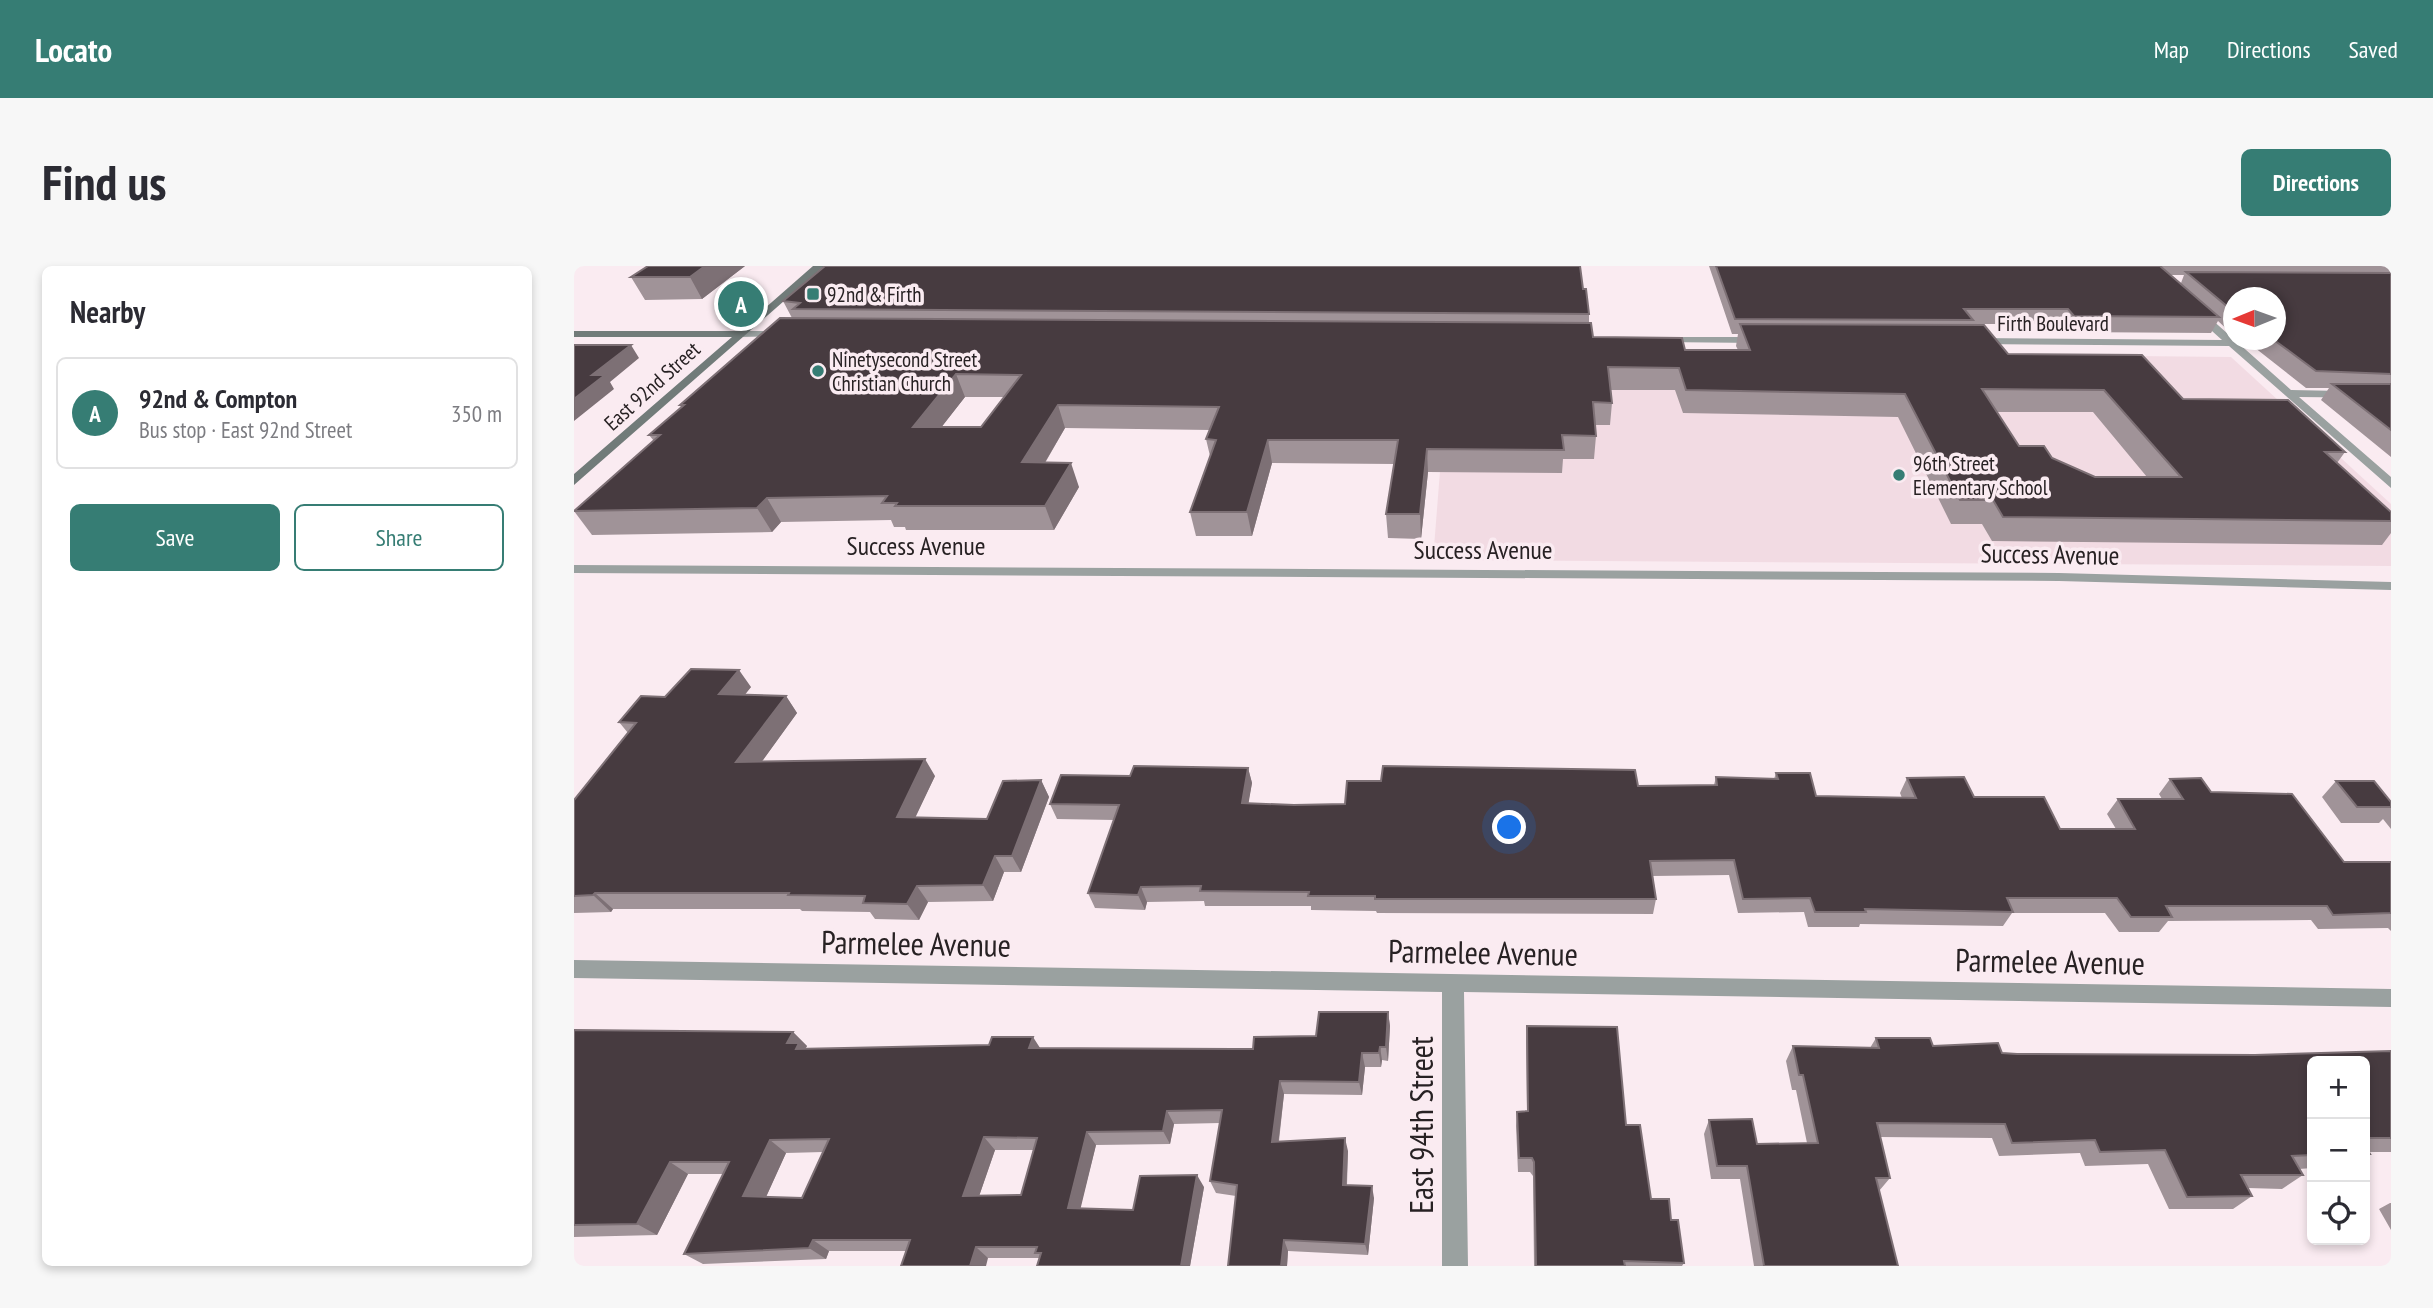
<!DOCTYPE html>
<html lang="en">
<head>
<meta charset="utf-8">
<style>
	:root { --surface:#fff; --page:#f7f7f7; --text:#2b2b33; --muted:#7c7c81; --line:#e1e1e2; --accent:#367d74 }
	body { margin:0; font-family:"PT Sans Narrow",sans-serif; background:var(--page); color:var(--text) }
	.controls { position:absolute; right:21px; bottom:21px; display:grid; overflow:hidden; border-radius:10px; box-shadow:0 4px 10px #0003 }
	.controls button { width:63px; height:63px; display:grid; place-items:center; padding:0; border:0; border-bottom:2px solid var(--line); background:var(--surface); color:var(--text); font:35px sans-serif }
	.compass { position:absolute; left:1649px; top:21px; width:63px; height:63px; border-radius:50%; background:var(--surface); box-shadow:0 4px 10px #0003; rotate:269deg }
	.you { position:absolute; left:936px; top:562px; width:24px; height:24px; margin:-18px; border:5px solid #fff; border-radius:50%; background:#1a73e8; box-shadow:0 0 0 10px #1a73e833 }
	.badge { display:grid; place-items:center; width:46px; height:46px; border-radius:50%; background:var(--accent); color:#fff; font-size:23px; font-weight:700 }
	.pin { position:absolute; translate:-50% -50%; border:4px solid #fff; box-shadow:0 2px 7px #0006 }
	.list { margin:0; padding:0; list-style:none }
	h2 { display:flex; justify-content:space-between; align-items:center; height:91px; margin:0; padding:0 28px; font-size:30px }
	h2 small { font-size:23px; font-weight:400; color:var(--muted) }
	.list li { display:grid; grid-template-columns:46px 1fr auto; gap:21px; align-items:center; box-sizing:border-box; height:112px; margin:0 14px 14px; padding:0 14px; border:2px solid var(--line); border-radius:10px }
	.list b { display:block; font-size:26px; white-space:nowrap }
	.list p { margin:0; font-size:23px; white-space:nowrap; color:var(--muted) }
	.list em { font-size:23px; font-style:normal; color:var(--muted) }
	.actions { display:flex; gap:14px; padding:21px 28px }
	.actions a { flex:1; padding:16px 0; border:2px solid var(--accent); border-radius:10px; text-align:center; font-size:24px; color:var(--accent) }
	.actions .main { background:var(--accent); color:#fff }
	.icon { flex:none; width:38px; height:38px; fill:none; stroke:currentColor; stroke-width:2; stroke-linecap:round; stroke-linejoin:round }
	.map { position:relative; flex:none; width:1817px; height:1000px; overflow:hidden; border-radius:10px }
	header { display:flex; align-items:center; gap:42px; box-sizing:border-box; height:98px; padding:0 35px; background:var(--accent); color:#fff }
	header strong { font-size:33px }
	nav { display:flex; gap:38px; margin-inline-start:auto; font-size:24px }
	.intro { display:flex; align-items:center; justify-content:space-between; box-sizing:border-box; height:168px; padding:0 42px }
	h1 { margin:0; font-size:49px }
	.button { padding:18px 32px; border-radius:10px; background:var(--accent); color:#fff; font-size:24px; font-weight:700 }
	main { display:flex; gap:42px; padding:0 42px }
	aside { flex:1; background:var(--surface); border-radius:10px; box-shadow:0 4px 10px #0003 }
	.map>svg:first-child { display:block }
	.built { fill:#f2dbe3 }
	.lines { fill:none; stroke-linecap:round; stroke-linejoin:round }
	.street { fill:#9aa1a0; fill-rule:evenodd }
	.secondary { fill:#717b79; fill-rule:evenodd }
	.wall { fill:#a09398; fill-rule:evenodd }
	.shaded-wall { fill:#7d7075 }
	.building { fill:#473b40; stroke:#7d7075; stroke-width:2; fill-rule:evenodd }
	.poi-dot { fill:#367d74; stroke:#faebf1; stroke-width:2.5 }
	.labels { text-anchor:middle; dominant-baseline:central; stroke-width:7; stroke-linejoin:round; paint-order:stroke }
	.far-poi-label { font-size:21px; fill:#272123; stroke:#faebf1; text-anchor:start }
	.far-street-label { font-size:21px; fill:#272123; stroke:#faebf1 }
	.street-label { font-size:26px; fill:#272123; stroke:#faebf1 }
	.near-street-label { font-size:32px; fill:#272123; stroke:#faebf1 }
</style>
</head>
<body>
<header>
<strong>Locato</strong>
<nav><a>Map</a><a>Directions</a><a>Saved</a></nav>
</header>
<div class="intro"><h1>Find us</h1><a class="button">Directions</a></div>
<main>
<aside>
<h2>Nearby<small></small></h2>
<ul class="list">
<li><span class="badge">A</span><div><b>92nd &amp; Compton</b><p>Bus stop · East 92nd Street</p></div><em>350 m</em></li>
</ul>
<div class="actions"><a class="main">Save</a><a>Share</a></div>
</aside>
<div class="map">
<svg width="1817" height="1000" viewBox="0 0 1817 1000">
	<rect width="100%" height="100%" fill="#faebf1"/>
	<path class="built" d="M972 84 1657 91 1817 238V300L859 294 868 180Z"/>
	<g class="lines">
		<path class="street" d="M1619 44H1627L1717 124 1817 126V132L1725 131 1817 211V222L1655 80 1401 78 1396 75 1401 72 1648 74 1619 48Z
			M211 65 215 66V70L166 71 161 68 166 65Z
			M1082 71H1184L1189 74 1184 77 1086 76 1082 75Z
			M0 299 1485 307 1817 316V324L1485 315 0 307Z
			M0 694 1817 723V741L890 726 894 1000H868V726L0 712Z"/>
		<path class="secondary" d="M239 0H250L0 219V208L158 71H0V65H165Z"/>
	</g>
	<path class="wall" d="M171 0 128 33 71 34 57 11Z
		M1135 0H1817V191L1747 134 1755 122H1732L1671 74H1702L1660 32V67H1657L1644 55 1637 67 1494 66 1487 58H1398L1397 59 1434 88 1609 133 1771 186 1763 197 1817 246V267L1808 279 1418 275 1408 258H1377L1324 151 1109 147 1101 124H1037L1038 137 1036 159H1021L1022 170 1020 193H989L988 207 854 206 847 273 814 272 812 248 820 198 698 197 678 270H622L616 246 636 190 632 173 636 164 491 162 471 197 505 221 480 264H332L331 261H320L317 254 207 256 198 266 18 269 0 245 80 175 75 169 107 142 106 139 218 52 209 35 1015 48V57L1019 71 1111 84H1164L1162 80 1164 68H1158ZM1597 9H1610L1607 17ZM391 131H430L407 161H367ZM1423 146H1519L1573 211H1521L1478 192 1445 180Z
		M177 421 170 429 212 430 223 447 188 495 361 510 341 551 413 553 467 514 475 531 447 606H430L419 635 354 636 345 654 301 653 296 646 228 645 226 643H39L37 646 0 647V534L54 467 45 456 91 431Z
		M674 502 678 517 674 537 720 539 771 538 1064 520 1140 519 1142 511 1200 513 1202 507 1242 530 1328 532 1326 527 1333 512 1400 531 1486 563H1542L1533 548 1544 533H1588L1585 528 1596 513 1637 526 1770 596H1817V665L1814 662 1744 663 1737 654 1594 655 1585 666H1545L1531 647H1438L1429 660 1286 658 1285 661H1234L1230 646 1164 647 1155 609 1079 610 1082 633 1079 648 803 647 802 645 737 644V640H631L630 635 573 636 571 644 521 642 514 627 540 554 483 553 476 538 556 510Z
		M1762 515 1817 536V563L1809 553 1805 557H1767L1748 531Z
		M814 746 816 760 814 795 808 794 807 801H791L788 829 710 828 705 875 774 885 773 919 800 932 794 989 714 985 713 1000H654L662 930 642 927 636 915 646 857 600 858 596 878 522 879 506 942 559 944 630 921 616 1000H463L466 992H414L332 985H255L252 993 129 998 110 988 149 908H114L83 969 0 971V764L219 766 233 780 232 782H466L658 783H679L742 770ZM421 884H460L447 929 405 930ZM249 886 228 932 192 931 212 887Z
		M953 760 1052 859 1077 933 1097 954 1110 997 1108 1000H960L959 910 956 906H944L942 860 943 846 953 845 952 775Z
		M1302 772 1359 780 1443 788 1681 789 1817 785V886H1794L1796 888 1791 892V795H1738V902L1725 903 1729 909 1708 923 1674 922 1678 930 1659 943H1595L1574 898 1511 900 1506 887 1425 890 1418 872 1306 871 1316 912 1305 925 1324 1000H1180L1166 913H1137L1130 868 1135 854 1183 878 1233 877 1222 824H1218L1212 795 1219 780 1296 782Z
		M1816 937H1817V964L1805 943Z"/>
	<path class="shaded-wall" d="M131 0H171L128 33 116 11Z
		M57 79 65 92 36 116 40 123 0 155V133L18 109Z
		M382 108 391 131 349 185 339 161Z
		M484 139 491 162 457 220 448 196Z
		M694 174 698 197 678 270 673 246Z
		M853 183 854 206 847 273 846 248Z
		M497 197 505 221 480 264 471 240Z
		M193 232 207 256 198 266 183 242Z
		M165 404 177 421 158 445 145 428Z
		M212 430 223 447 176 512 162 496Z
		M351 493 361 510 334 567 323 551Z
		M674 502 678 517 672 552 668 537Z
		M467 514 475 531 447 606 438 590Z
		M421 590 430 606 419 635 409 619Z
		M343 620 354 636 345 654 333 638Z
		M567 621 573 636 571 644 564 629Z
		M21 627 39 643 37 646 19 629Z
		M814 746 816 760 814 795 812 781Z
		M219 766 233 780 231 783 239 791 213 777Z
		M459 771 468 785 455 782Z
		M806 781 808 794 807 801 805 787Z
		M788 787 791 801 788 829 785 816Z
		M706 815 710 828 703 888 698 876Z
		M593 845 600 858 596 878 589 865Z
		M513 866 522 879 504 953 494 942Z
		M410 871 421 884 401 942 389 930Z
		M771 872 774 885 772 930 769 919Z
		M196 874 212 887 187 942 169 930Z
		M96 896 114 908 83 969 63 958Z
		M623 909 630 921 616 1000H607Z
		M798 920 800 932 794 989 791 978Z
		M239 974 255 985 252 993 235 982Z
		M710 974 714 985 713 1000H707Z
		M402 981 414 992 412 1000H396Z"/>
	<path class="building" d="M74 0H131L116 11H57Z
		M251 0H1006L1009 23H1012L1015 48 219 43 226 37 209 35Z
		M1142 0H1586L1645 51 1500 50 1494 43H1390L1399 54 1161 53Z
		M1612 6 1817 7V108L1742 105 1700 74H1702V32H1660V46Z
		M206 52 1017 57 1019 71 1108 72 1111 84H1176L1166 58 1410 59 1434 88 1568 89 1609 133 1714 134 1771 186H1751L1817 246V255L1429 251 1419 234H1386L1331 128 1112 124 1105 102 1034 101 1038 137 1019 136 1022 170 988 169 990 184 853 183 846 248H812L824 174H694L673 246H616L642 174 632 173 645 141 484 139 448 196 497 197 471 240H321L323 237H308L313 230 193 232 183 242 0 245 86 169H75L110 139H106ZM382 108 447 109 407 161H339ZM1408 123 1530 124 1607 211H1521L1478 192 1470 180H1445Z
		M0 79H57L18 109H31L0 133Z
		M1758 118H1817V164Z
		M117 403 165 404 145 428 212 430 162 496 351 493 323 551 413 553 429 515 467 514 438 590H421L409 619 343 620 333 638 289 637 291 630 214 629 215 627H21L19 629 0 630V534L62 457 45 456 67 430 91 431Z
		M560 500 674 502 668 537 720 539 771 538 773 515H807L809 500 1061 504 1064 520 1143 519 1142 511 1204 513 1202 507H1236L1242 530 1342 532 1333 512 1390 511 1400 531H1470L1486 563H1561L1544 533H1609L1596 513 1627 512 1637 526 1718 528 1770 596H1817V647L1759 649 1753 640H1592L1598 651H1557L1543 632H1433L1439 646 1291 643 1292 646H1241L1236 632 1169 633 1160 594 1076 595 1082 633H801V630H734L735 626 626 625 627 620 567 621 564 629 514 627 545 539 476 538 487 509 556 510Z
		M1762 515H1800L1817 536V541H1783Z
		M745 746H814L812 781H806L805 787H788L785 816 706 815 698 876 771 872 769 919 798 920 791 978 710 974 707 1000H654L663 919 636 915 648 844 593 845 589 865 513 866 494 942 559 944 566 910 623 909 607 1000H463L467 987H461L463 981H402L396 1000H327L336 974H239L235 982 110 988 155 896H96L63 958 0 959V764L219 766 213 777H225L222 783 415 779 418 771H459L455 782 658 783H679L680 771 742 770ZM410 871 463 872 447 929 389 930ZM255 873 228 932 169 930 196 874Z
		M953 760 1043 761 1052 859H1066L1077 933H1095L1097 954H1104L1110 997 1050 995 1051 1000H962L960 896 958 892H945L943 846 954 845Z
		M1302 772H1356L1359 780 1424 777 1428 787 1443 788 1681 789 1817 785V872H1791V795H1738V889L1718 890 1729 909H1667L1678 930 1613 931 1591 884 1526 886 1521 874 1438 877 1431 858 1303 857 1316 912H1302L1324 1000H1190L1173 900H1143L1135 854 1178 853 1183 878 1244 877 1229 809H1225L1219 780 1305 782Z
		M1791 880 1796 888H1791Z"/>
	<g class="poi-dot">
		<rect x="232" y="21" width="14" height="14" rx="3.5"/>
		<circle cx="244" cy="105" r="7"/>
		<circle cx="1325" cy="209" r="7"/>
	</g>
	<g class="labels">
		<g class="far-poi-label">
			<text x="253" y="28">92nd &amp; Firth</text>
			<text x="258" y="93">Ninetysecond Street<tspan x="258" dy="24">Christian Church</tspan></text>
			<text x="1339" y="197">96th Street<tspan x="1339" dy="24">Elementary School</tspan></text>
		</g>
		<g class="far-street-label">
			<text x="1479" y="57">Firth Boulevard</text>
			<text transform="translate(78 120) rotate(-42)">East 92nd Street</text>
		</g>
		<g class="street-label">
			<text x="342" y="279">Success Avenue</text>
			<text x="909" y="283">Success Avenue</text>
			<text transform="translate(1476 288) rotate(1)">Success Avenue</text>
		</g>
		<g class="near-street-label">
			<text transform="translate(342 677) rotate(1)">Parmelee Avenue</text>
			<text transform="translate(909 686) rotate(1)">Parmelee Avenue</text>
			<text transform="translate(1476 695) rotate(1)">Parmelee Avenue</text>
			<text transform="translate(847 859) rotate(-90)">East 94th Street</text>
		</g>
	</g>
</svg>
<div class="controls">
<button>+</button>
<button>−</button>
<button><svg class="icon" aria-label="locate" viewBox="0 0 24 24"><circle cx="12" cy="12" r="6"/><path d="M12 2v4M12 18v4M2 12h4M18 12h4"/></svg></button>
</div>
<svg class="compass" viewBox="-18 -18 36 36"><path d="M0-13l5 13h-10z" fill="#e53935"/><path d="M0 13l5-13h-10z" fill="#7c7c81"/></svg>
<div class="you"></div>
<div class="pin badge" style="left:167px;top:38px">A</div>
</div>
</main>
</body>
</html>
